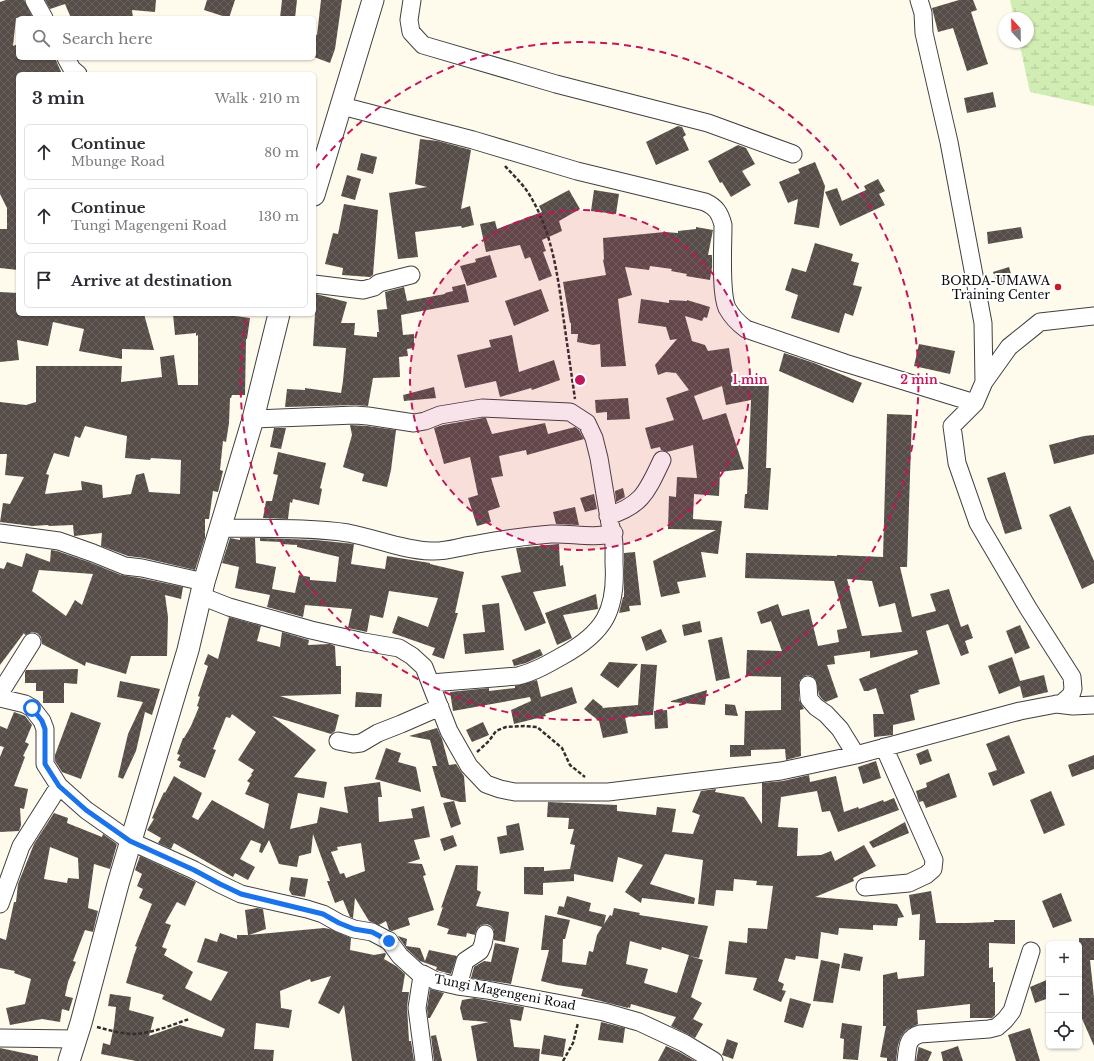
<!DOCTYPE html>
<html lang="en">
<head>
<meta charset="utf-8">
<style>
	:root { --surface:#fff; --page:#f7f7f7; --text:#2b2b33; --muted:#7c7c81; --line:#e1e1e2 }
	body { margin:0; font-family:"Libre Baskerville",serif; background:var(--page); color:var(--text) }
	.controls { position:absolute; right:12px; bottom:12px; display:grid; overflow:hidden; border-radius:6px; box-shadow:0 1px 3px #0004 }
	.controls button { width:36px; height:36px; display:grid; place-items:center; padding:0; border:0; border-bottom:1px solid var(--line); background:var(--surface); color:var(--text); font:20px sans-serif }
	.compass { position:absolute; left:998px; top:12px; width:36px; height:36px; border-radius:50%; background:var(--surface); box-shadow:0 1px 3px #0004; rotate:338deg }
	.stop { position:absolute; width:12px; height:12px; margin:-9px; border:3px solid #1a73e8; border-radius:50%; background:#fff }
	.stop.end { background:#1a73e8; border-color:#fff; box-shadow:0 1px 4px #0008 }
	.list { margin:0; padding:0; list-style:none }
	h2 { display:flex; justify-content:space-between; align-items:center; height:52px; margin:0; padding:0 16px; font-size:17px }
	h2 small { font-size:13px; font-weight:400; color:var(--muted) }
	.list li { display:grid; grid-template-columns:26px 1fr auto; gap:12px; align-items:center; box-sizing:border-box; height:56px; margin:0 8px 8px; padding:0 8px; border:1px solid var(--line); border-radius:6px }
	.list b { display:block; font-size:15px; white-space:nowrap }
	.list p { margin:0; font-size:13px; white-space:nowrap; color:var(--muted) }
	.list em { font-size:13px; font-style:normal; color:var(--muted) }
	.icon { flex:none; width:22px; height:22px; fill:none; stroke:currentColor; stroke-width:2; stroke-linecap:round; stroke-linejoin:round }
	.map { position:relative; flex:none; width:1094px; height:1061px; overflow:hidden }
	.search { position:absolute; background:var(--surface); box-shadow:0 1px 3px #0004; left:16px; top:16px; width:300px; height:44px; display:flex; align-items:center; gap:10px; box-sizing:border-box; padding:0 14px; border-radius:6px; color:var(--muted); font-size:15px }
	.panel { position:absolute; background:var(--surface); box-shadow:0 1px 3px #0004; left:16px; top:72px; width:300px; height:244px; border-radius:6px }
	.map>svg:first-child { display:block }
	.wetland { fill:url(#wetland-marsh) }
	.building { fill:url(#building-cross-hatch); fill-rule:evenodd }
	.lines { fill:none; stroke-linecap:round; stroke-linejoin:round }
	.minor-casing { stroke:#404040; stroke-width:19 }
	.tertiary-casing { stroke:#404040; stroke-width:23 }
	.path { stroke:#2f2f2f; stroke-width:2.5; stroke-dasharray:4 2; stroke-linecap:butt }
	.minor { stroke:#fff; stroke-width:17 }
	.tertiary { stroke:#fff; stroke-width:21 }
	.route { stroke:#1a73e8; stroke-width:5 }
	.ring { fill:none; stroke:#c2185b; stroke-width:2; stroke-dasharray:7 5 }
	.poi-dot { fill:#c81925; stroke:#fff; stroke-width:1.5 }
	.labels { text-anchor:middle; dominant-baseline:central; stroke-width:4; stroke-linejoin:round; paint-order:stroke }
	.poi-label { font-size:12px; fill:#0d0d0d; stroke:#fff; text-anchor:end }
	.street-label { font-size:12px; fill:#0d0d0d; stroke:#fff }
	.centre { fill:#c2185b; stroke:#fff; stroke-width:2 }
	.ring-label { font-size:12px; text-anchor:middle; font-weight:bold; fill:#c2185b; stroke:#fff; stroke-width:4; stroke-linejoin:round; paint-order:stroke }
</style>
</head>
<body>
<div class="map">
<svg width="1094" height="1061" viewBox="0 0 1094 1061">
	<defs>
		<pattern id="wetland-marsh" width="20" height="14" patternUnits="userSpaceOnUse"><rect width="20" height="14" fill="#d2edb3"/><path d="M1 5h8M5 5V1M11 12h8M15 12V8" fill="none" stroke="#b3ca99"/></pattern>
		<pattern id="building-cross-hatch" width="8" height="8" patternUnits="userSpaceOnUse"><rect width="8" height="8" fill="#564d48"/><path d="M0 0l8 8M0 8l8-8" fill="none" stroke="#69625e"/></pattern>
	</defs>
	<rect width="100%" height="100%" fill="#fffbec"/>
	<path class="wetland" d="M1010 0H1094V106L1030 92 1019 42H1028V18H1014Z"/>
	<path class="building" d="M6 0H24L32 16 26 18H16L13 46 18 44V58H55L62 74H18V270L0 268V229H7V208L0 194V2Z
		M45 0H156L155 12 132 10 133 18H113V16H91L86 18H71L65 4 50 9Z
		M207 0H235L229 18 204 10Z
		M282 0H297L295 18H280Z
		M321 0H342L335 49 330 63 314 57V34L317 35Z
		M959 0H973L977 10 971 12 988 64 967 71 953 28 938 32 932 8Z
		M993 92 996 107 967 113 964 98Z
		M678 126 682 127 686 135 683 137 689 150 656 165 646 142Z
		M420 139 438 141 471 150 461 209 470 206 474 225 462 228 461 226 415 232 418 257 398 259 389 193 427 187 415 184Z
		M738 145 746 148 755 164 742 171 751 185 731 197 722 182 720 183 708 161Z
		M361 153 377 157 373 174 357 170Z
		M815 162 825 186 819 228 794 224 798 199 788 203 779 182 800 173 798 169Z
		M347 175 361 179 355 200 341 196Z
		M878 179 885 191 879 194 885 205 840 226 825 192 837 188 842 201 866 190 864 186Z
		M569 190 580 209 559 221 562 231 542 240 546 251 543 252 552 276 539 281 530 257 525 259 520 245 486 252 480 224 495 221 497 229 542 212 539 206Z
		M594 190 619 194 616 214 591 211Z
		M344 204 378 210 373 275 370 277 342 275 343 268 325 264 333 233 338 234Z
		M696 227 713 230 708 255H712V267L710 280 686 276 687 274 671 271 672 269 650 266 649 270 625 267 632 295 618 299 626 366 601 367 600 344 593 345 577 342 578 334H571V323H570L563 282 606 275 603 260 604 259 603 238 665 232 678 233V231L696 229Z
		M1021 227 1023 238 988 244 987 232Z
		M815 243 853 254 851 261 859 263 853 285 862 287 853 316 845 313 839 333 791 318 798 295 785 290 792 268 806 272Z
		M490 255 497 277 467 286 460 266 476 262 475 259Z
		M1009 267 1013 281 998 286 993 272Z
		M465 284 469 302 401 315 403 335 414 334V348L407 349 408 356 399 357 400 377 373 378 368 406 355 405 285 407 287 389 305 390V388L341 393 343 381 346 348 313 346 315 314 314 301 316 294 347 302 341 323H355L354 335 377 337V332H379L377 310 387 309 385 292 404 287 407 301 445 294V293L453 291 452 287Z
		M541 289 549 311 514 326 505 301Z
		M0 292 18 293V314H144L154 350 122 349V359L79 351 84 329 53 322 48 346 17 340 19 360 0 362Z
		M641 299 669 303V300L687 301V300L710 307 707 318 704 317 702 321 685 316 692 341 705 345 708 351 729 348 734 380 736 379 737 381 769 382 766 468H771L768 510 744 508 745 494H747L751 400 726 405 722 386 694 396 703 420 726 413 744 469 720 472 719 496 694 494 693 519 722 521 718 554 701 552 706 577 677 582 680 593 661 597 653 561 716 530 668 529 669 496 676 497 677 477 697 478 693 445 667 452 661 450 660 447 651 449 645 428 674 420 666 398 689 390 676 373 666 372 658 375 655 365 677 339 670 340 666 327 638 323Z
		M173 314H221L250 318 247 339H246L245 395H232L231 398H230L229 423 226 442 223 441 220 470 223 471 218 492 213 491 209 519H205V538L195 570 144 558 128 556 101 546 102 533 74 536 73 525 49 526 48 525 32 526 0 522 3 503 10 504 24 477 5 475 7 454H0V402L26 405 36 402V366H122L121 382 162 377 160 357 174 355 178 385H198V335L196 336V333L175 335ZM85 426 127 436 125 458 150 460 151 458 181 460 180 494 149 492 144 473 136 475 131 494 103 498 102 485 81 481 82 490 45 494 49 475 46 474 54 453 69 457 75 436 80 438Z
		M512 335 519 372 554 360 560 380 532 390 531 388 500 397 496 381 465 388 457 355 491 347 489 340Z
		M919 344 955 351 950 374 914 366Z
		M784 353 814 363 862 383 853 403 779 371Z
		M434 387 436 398 404 401 403 395Z
		M628 398 630 419 607 420V412L596 413 595 400Z
		M887 414 912 415 907 567H900L912 617 936 611 930 594 949 589 961 627 968 624 973 638 965 641 969 653 961 656 948 624 926 631 940 684 918 690 919 692 910 695 915 720 893 725V735L874 737 873 714H884L876 688 868 691H864L859 679 918 654 917 650 870 658V651L834 656 835 664 827 665 838 697 826 702 823 700 819 695 816 680 812 676 807 675 803 677 799 681V700L804 709 800 710 801 756 786 760 785 749 751 750V756L730 757V745H744L745 711 781 710V677L746 676 747 650 782 651 771 621 761 624 757 612 778 604 782 616 809 609 818 646 839 642 837 630 847 628 834 581 745 578 746 553 837 556V555L883 557ZM847 579 872 581 879 607 895 603 902 632 862 636Z
		M483 418H486L492 434 545 423 548 434 575 427 579 430 584 439 527 455 526 450 499 456 503 476 491 478 500 507 488 511 491 522 477 526 468 498 478 495 470 457 444 464 434 428 443 425Z
		M350 425 367 426 396 430 391 470 387 487 362 481 364 474 343 467 352 435Z
		M274 428H286L281 449 270 447Z
		M1094 435V454L1054 464 1049 445 1084 436Z
		M278 452 326 463 320 488 322 489 319 505 293 499 292 503 290 502 288 519 263 518 266 501H272L278 475 273 474Z
		M1005 472 1022 529 1005 534 987 478Z
		M623 488 625 497 616 502 615 491Z
		M594 494 597 509 585 512 580 498Z
		M1070 506 1094 561V583L1082 589 1049 515Z
		M575 507 579 525 556 524 553 512Z
		M230 538 240 540V538H255L256 563 276 567 272 589 295 593 299 575 310 577V580L336 582 339 557 297 547V545L281 544 282 542 260 541V538L316 540 354 544 351 564 385 569 387 556 430 563V564L464 572 455 613H458L444 659 432 655 435 648 392 633 398 616 428 627 438 598 389 591 383 618 370 615 367 632 348 628 352 609 305 605 303 617 267 607 270 595 235 588 239 567 222 563Z
		M559 544 560 566 563 565 566 586 533 592 546 623 525 631 501 576 521 572 516 548Z
		M51 550 57 551 89 562 121 575 140 578 183 587 181 599 165 595 168 617 167 656H131L126 674 86 662 85 666 42 644 41 637 37 633 32 632 25 635 24 633 0 665V568L4 569 7 562 22 567 26 553 50 562ZM39 570 93 574 82 605 75 600 66 616 32 591Z
		M635 552 641 605 629 606 630 611 619 613 623 597H624V553Z
		M596 594 598 609 563 615 572 638 557 645 545 613Z
		M499 603 504 650 465 654 463 634 485 632 482 605Z
		M229 617 261 626 257 641 280 647 282 632 309 640 308 645 330 644 335 646 336 666H341V694L280 696 339 715 335 731 331 734 272 716 316 750 294 777 327 782 324 798 298 793 290 829 317 823 320 807 348 813 344 787 380 782 382 797H378L379 822 413 818 411 809 424 806 430 837 414 840 420 859 407 863 422 864 426 875 423 876 434 910 408 918 410 925 392 931 389 930 386 921 379 925 369 921 355 898 353 918 350 917 343 900 335 903 327 881H330L313 834 311 853 299 856 297 867 279 864 269 840 262 853 259 852 261 844 251 840 240 859 255 867 248 880 235 873 233 877 174 843 171 849 158 843 161 838 147 830 154 819 152 818 164 792 165 793 174 776 202 793 192 817 198 820 212 800 264 829 269 804 245 794 250 783 247 781 252 775 251 774 254 770 238 760 256 732 232 714 230 718 226 717 213 749 216 750 205 778 179 767 181 762 177 760 180 755 177 754 183 738H184L191 726 199 707 197 706 200 697 198 696 208 666 204 664 208 654 218 659ZM361 843 365 871 346 878 344 873 340 874 331 852 338 850 337 847Z
		M700 621 702 632 684 636 682 625Z
		M1020 625 1030 648 1015 654 1006 631Z
		M661 629 667 642 646 651 641 637Z
		M722 637 730 678 716 681 708 640Z
		M540 649 543 655 526 663 514 666 512 660Z
		M1012 657 1020 681 1044 675 1048 692 1023 698 1020 686 999 694 988 666Z
		M609 662 638 664 618 688 600 675Z
		M641 664 657 665 653 715 625 717 628 733 603 738 599 721 584 709 593 699 603 707 602 708 638 705Z
		M78 669 77 684 64 683V703H43V691H36V683H25V672L26 670Z
		M537 680 541 697 572 687 577 703 545 714 546 716 514 724 511 710 531 701 530 697 453 711 450 692 489 688V691L515 688V686Z
		M120 681 160 689 152 715 145 712 136 751 123 779 118 777 128 734 143 702 117 697Z
		M707 690 705 705 671 702V701Z
		M356 692 382 694 381 707H355Z
		M725 704 735 705 738 716 725 715Z
		M667 710 668 728 655 729 654 711Z
		M14 712 25 716 32 725 25 742 29 744 23 756 25 757 14 786 28 789 24 809 20 808 21 825 19 831 0 832V757L4 747 0 746V726L7 729Z
		M71 712 101 723 81 779 62 772 55 761V755Z
		M483 722 489 735 472 742 466 730Z
		M437 728 442 739 449 765 456 764 464 776 466 802H460L441 797 432 766H437L430 740 409 736Z
		M1009 735 1025 773 993 786 988 773 997 770 986 744Z
		M386 748 401 753 398 762 416 767 421 792 375 779Z
		M928 749 932 761 920 765 916 754Z
		M1094 755V769L1072 777 1068 765Z
		M876 761 881 778 863 784 858 767Z
		M949 773 957 797 926 808 923 801 919 802 916 791 927 787 926 783Z
		M809 775 810 782 836 776 844 812 858 807 859 809 883 800 884 802 894 798 899 810 838 832 830 811 822 812 817 791 781 797 778 827 798 828 797 856 821 855 831 851 835 861 864 845 876 866 853 878 854 881 815 897 897 904 904 917 898 918 897 926 873 925V930L839 928 838 935 821 932 818 959 796 956 795 960 785 958 778 981 784 984 782 990 786 991 781 1002 753 990 757 978 725 974 729 941 747 943 748 928 767 929 773 886 756 885 757 881 734 879 733 891 716 890 714 906 698 904 703 860 665 854 650 884 695 898 694 904 642 898 641 903 625 892 643 865 618 857 613 882 574 874V881L543 883V895L524 894V867H544V871L570 869 575 845 570 844 574 829H568L569 818 547 817 548 802 617 805V811L656 815 657 807 676 809 672 832 693 834 700 815 692 812 701 791 716 789 715 792 744 797 762 824V783L783 781Z
		M1051 791 1065 825 1044 834 1030 800Z
		M454 801 461 824 451 828 443 803Z
		M54 813 68 818 67 823 102 837 103 834 117 844 110 869 94 864 88 908 98 911 93 932 85 930 73 961 76 962 68 982 65 996 73 998 69 1011 62 1009 60 1022 42 1019 10 1025 6 1008 25 1004 31 979 14 973 15 971 0 968V938L6 940 14 902H16L18 884 34 844ZM50 847 78 858 79 879 68 878 67 883 44 879Z
		M905 822 909 833 873 848 869 842Z
		M519 823 524 850 500 854 497 837 507 835 506 826Z
		M453 835 457 846 444 851 440 839Z
		M140 856 196 882 185 906 177 902 165 923 171 925 162 947 167 949 164 955 193 972 185 988 211 1001 228 972 197 962 205 938 217 942 220 933 237 939V935H248L245 910 257 908 263 909 266 929 249 935 324 928 330 929 351 938 350 950 374 955 385 953 386 954 384 959 396 966 405 974 402 992H409L407 1007 409 1041H411L414 1061H352L344 1005 339 1014 318 1003 331 976 311 982 310 979 280 991 281 1008 292 1010 289 1028 256 1023 254 1049 274 1050 273 1061H136L101 1054 103 1043 110 1045 114 1026 116 1007 108 1006 110 994 131 997 129 1010 154 1017 149 1036 180 1025 222 1037 225 1029 162 999 164 995 126 983 134 955 137 947 135 946 152 904 139 898 143 889 137 886 142 874 135 870Z
		M456 865 478 866 477 890 481 892 476 906 509 912 505 942 494 940V930L491 926 487 924 481 925 477 928 475 935 467 933 466 937 447 934 449 929 437 925 443 907 441 908Z
		M291 877 308 879 305 897 292 895 289 890Z
		M931 891 936 923H967L994 922V920H1015V944L989 943V968L993 967V982H995V1015L992 1018H970V1004L917 1010 918 1024 906 1030 901 1037 898 1045 896 1061H887V1058L880 1057 886 1026H883V975L897 972 898 979 924 976 925 940H919L920 914 912 915 909 895Z
		M1061 893 1072 921 1053 928 1042 901Z
		M567 896 591 903 589 911 606 915 604 924 610 915 612 916 614 908 640 913 639 915 708 926 699 958 690 956 703 960 691 997 702 1003 693 1019 703 1024 695 1038 671 1026 676 1017 631 1004 630 1008 628 1007V1008L581 996 583 989 557 985 541 981 549 950H541L545 915 570 920 565 939H563L562 962 586 965 589 951 593 952 597 935 602 927 557 914 559 906 564 907ZM630 941 661 950 662 947 689 955 677 993 644 983 648 969 626 964Z
		M398 936 407 939 406 946 420 948 425 961 429 950 457 956 451 974 436 970 437 967 420 961 407 949Z
		M1079 938H1094V960H1090L1094 997V1046L1079 1012Z
		M495 943 519 948 511 984 471 978 474 967 484 961 491 962Z
		M844 953 863 957 860 971 841 968Z
		M821 960 840 964 833 1003 813 1001Z
		M1049 979V998L1035 1003 1030 987Z
		M430 989 444 993 430 1018H428L427 1008Z
		M474 998 524 1007 521 1021 510 1019 514 1047 540 1049 539 1061H477L471 1026 489 1022 463 1020 460 1008 462 1000Z
		M790 998 811 1004 803 1028 784 1022Z
		M601 1022 625 1028 623 1043 598 1040Z
		M842 1023 862 1026 858 1060 843 1059 844 1039 840 1038Z
		M1030 1028 1040 1061H1016L1008 1035Z
		M436 1035 442 1061H434L431 1036Z
		M544 1035 566 1039 563 1057 541 1054Z
		M727 1039 738 1043 733 1059 722 1055Z
		M919 1045V1047L932 1052 928 1061H916Z
		M666 1046 679 1052 695 1061H658Z
		M958 1046 963 1061H943L941 1052Z
		M0 1048 38 1056V1061H0Z"/>
	<g class="lines">
		<defs>
			<path id="minor" d="M34 0 44 18
				M412 0 409 20 411 32 423 45 556 84 708 123 793 154
				M66 58 72 69 78 74
				M342 106 473 140 577 171 705 202C716 207 720 213 723 225 723 245 720 292 727 308 732 317 738 323 746 329L845 363 975 403
				M314 284 363 290 374 287 379 283 411 275
				M984 382 1009 347 1040 322 1094 316
				M253 419 355 415 368 416 414 423 425 421 440 415 482 408 570 412 587 423 594 438 599 458 610 524C615 537 614 549 614 563 617 611 604 633 562 656 548 664 534 672 518 676L431 683
				M608 516C643 505 647 491 662 460
				M220 528C262 529 307 527 348 533 375 538 402 550 431 551 446 552 458 547 472 545 498 540 524 536 551 534 572 533 593 539 614 533
				M0 533 59 541 93 553 125 566 142 568 204 582
				M201 596 229 607 311 630 364 642 399 648 412 656 424 667 449 731 469 766 486 784 500 789 515 792H608L781 771 856 755 1020 711 1062 703 1071 695 1073 689 1072 677 1028 608 978 523 957 463 952 426 975 403 984 382 983 323 949 142 924 33 923 13 919 0
				M808 685 809 699 816 707 826 714 840 729 856 755
				M0 693 32 642
				M0 698 25 704 32 708 42 721 45 729V764L59 786 86 810 130 841 194 870 220 884 241 894 307 909 323 914 339 923 354 929 372 932 389 941 400 956 422 976 423 974 436 981 458 986 487 990 604 1012 639 1022 684 1043 714 1061
				M1056 704 1073 706 1094 705
				M338 741 353 744 361 743 378 733 401 724 440 707
				M865 887 909 883 926 875 933 869 934 860 884 747
				M0 904 21 846 59 786
				M422 976 417 1008 424 1061
				M458 986 465 961 480 951 483 944 485 934
				M0 1038 75 1039
				M906 1061C908 1048 906 1038 920 1034L989 1029 997 1027 1005 1020 1012 1011 1031 951"/>
			<path id="tertiary" d="M314 195 373 0
				M69 1061 81 1023 118 884 188 650 204 582 253 419 279 314"/>
		</defs>
		<use href="#minor" class="minor-casing"/>
		<use href="#tertiary" class="tertiary-casing"/>
		<path class="path" d="M505 166C514 176 525 186 532 199 552 234 558 276 563 315 567 343 571 371 575 399
			M477 752 489 741 496 731 506 727 524 726 537 727 562 748 570 765 585 777
			M97 1027C109 1030 122 1034 134 1034 153 1033 172 1025 189 1019
			M563 1061 573 1043 578 1023"/>
		<use href="#minor" class="minor"/>
		<use href="#tertiary" class="tertiary"/>
	</g>
	<g class="lines">
		<path class="route" d="M32 708 42 721 45 729V764L59 786 86 810 130 841 194 870 220 884 241 894 323 914 339 923 354 929 372 932 389 941"/>
	</g>
	<circle cx="580" cy="380" r="170" fill="#c2185b" fill-opacity=".12"/>
	<g class="ring">
		<circle cx="580" cy="380" r="170"/>
		<path d="M315 169A339 339 0 1 1 247 315"/>
	</g>
	<circle class="poi-dot" cx="1058" cy="287" r="4"/>
	<g class="labels">
		<g class="poi-label">
			<text x="1050" y="280">BORDA-UMAWA<tspan x="1050" dy="14">Training Center</tspan></text>
		</g>
		<g class="street-label">
			<text transform="translate(505 992) rotate(11)">Tungi Magengeni Road</text>
		</g>
	</g>
	<circle cx="580" cy="380" r="6" class="centre"/>
	<g class="ring-label">
		<text x="750" y="384">1 min</text>
		<text x="919" y="384">2 min</text>
	</g>
</svg>
<div class="controls">
<button>+</button>
<button>−</button>
<button><svg class="icon" aria-label="locate" viewBox="0 0 24 24"><circle cx="12" cy="12" r="6"/><path d="M12 2v4M12 18v4M2 12h4M18 12h4"/></svg></button>
</div>
<svg class="compass" viewBox="-18 -18 36 36"><path d="M0-13l5 13h-10z" fill="#e53935"/><path d="M0 13l5-13h-10z" fill="#7c7c81"/></svg>
<div class="stop" style="left:32px;top:708px"></div>
<div class="stop end" style="left:389px;top:941px"></div>
<div class="search"><svg class="icon" aria-label="search" viewBox="0 0 24 24"><circle cx="10" cy="10" r="6"/><path d="M15 15l6 6"/></svg>Search here</div>
<section class="panel">
<h2>3 min<small>Walk · 210 m</small></h2>
<ul class="list">
<li><svg class="icon" aria-label="ahead" viewBox="0 0 24 24"><path d="M12 20V5M6 11l6-6 6 6"/></svg><div><b>Continue</b><p>Mbunge Road</p></div><em>80 m</em></li>
<li><svg class="icon" aria-label="ahead" viewBox="0 0 24 24"><path d="M12 20V5M6 11l6-6 6 6"/></svg><div><b>Continue</b><p>Tungi Magengeni Road</p></div><em>130 m</em></li>
<li><svg class="icon" aria-label="arrive" viewBox="0 0 24 24"><path d="M6 21V4h12l-3 4 3 4H6"/></svg><div><b>Arrive at destination</b></div></li>
</ul>
</section>
</div>
</body>
</html>
